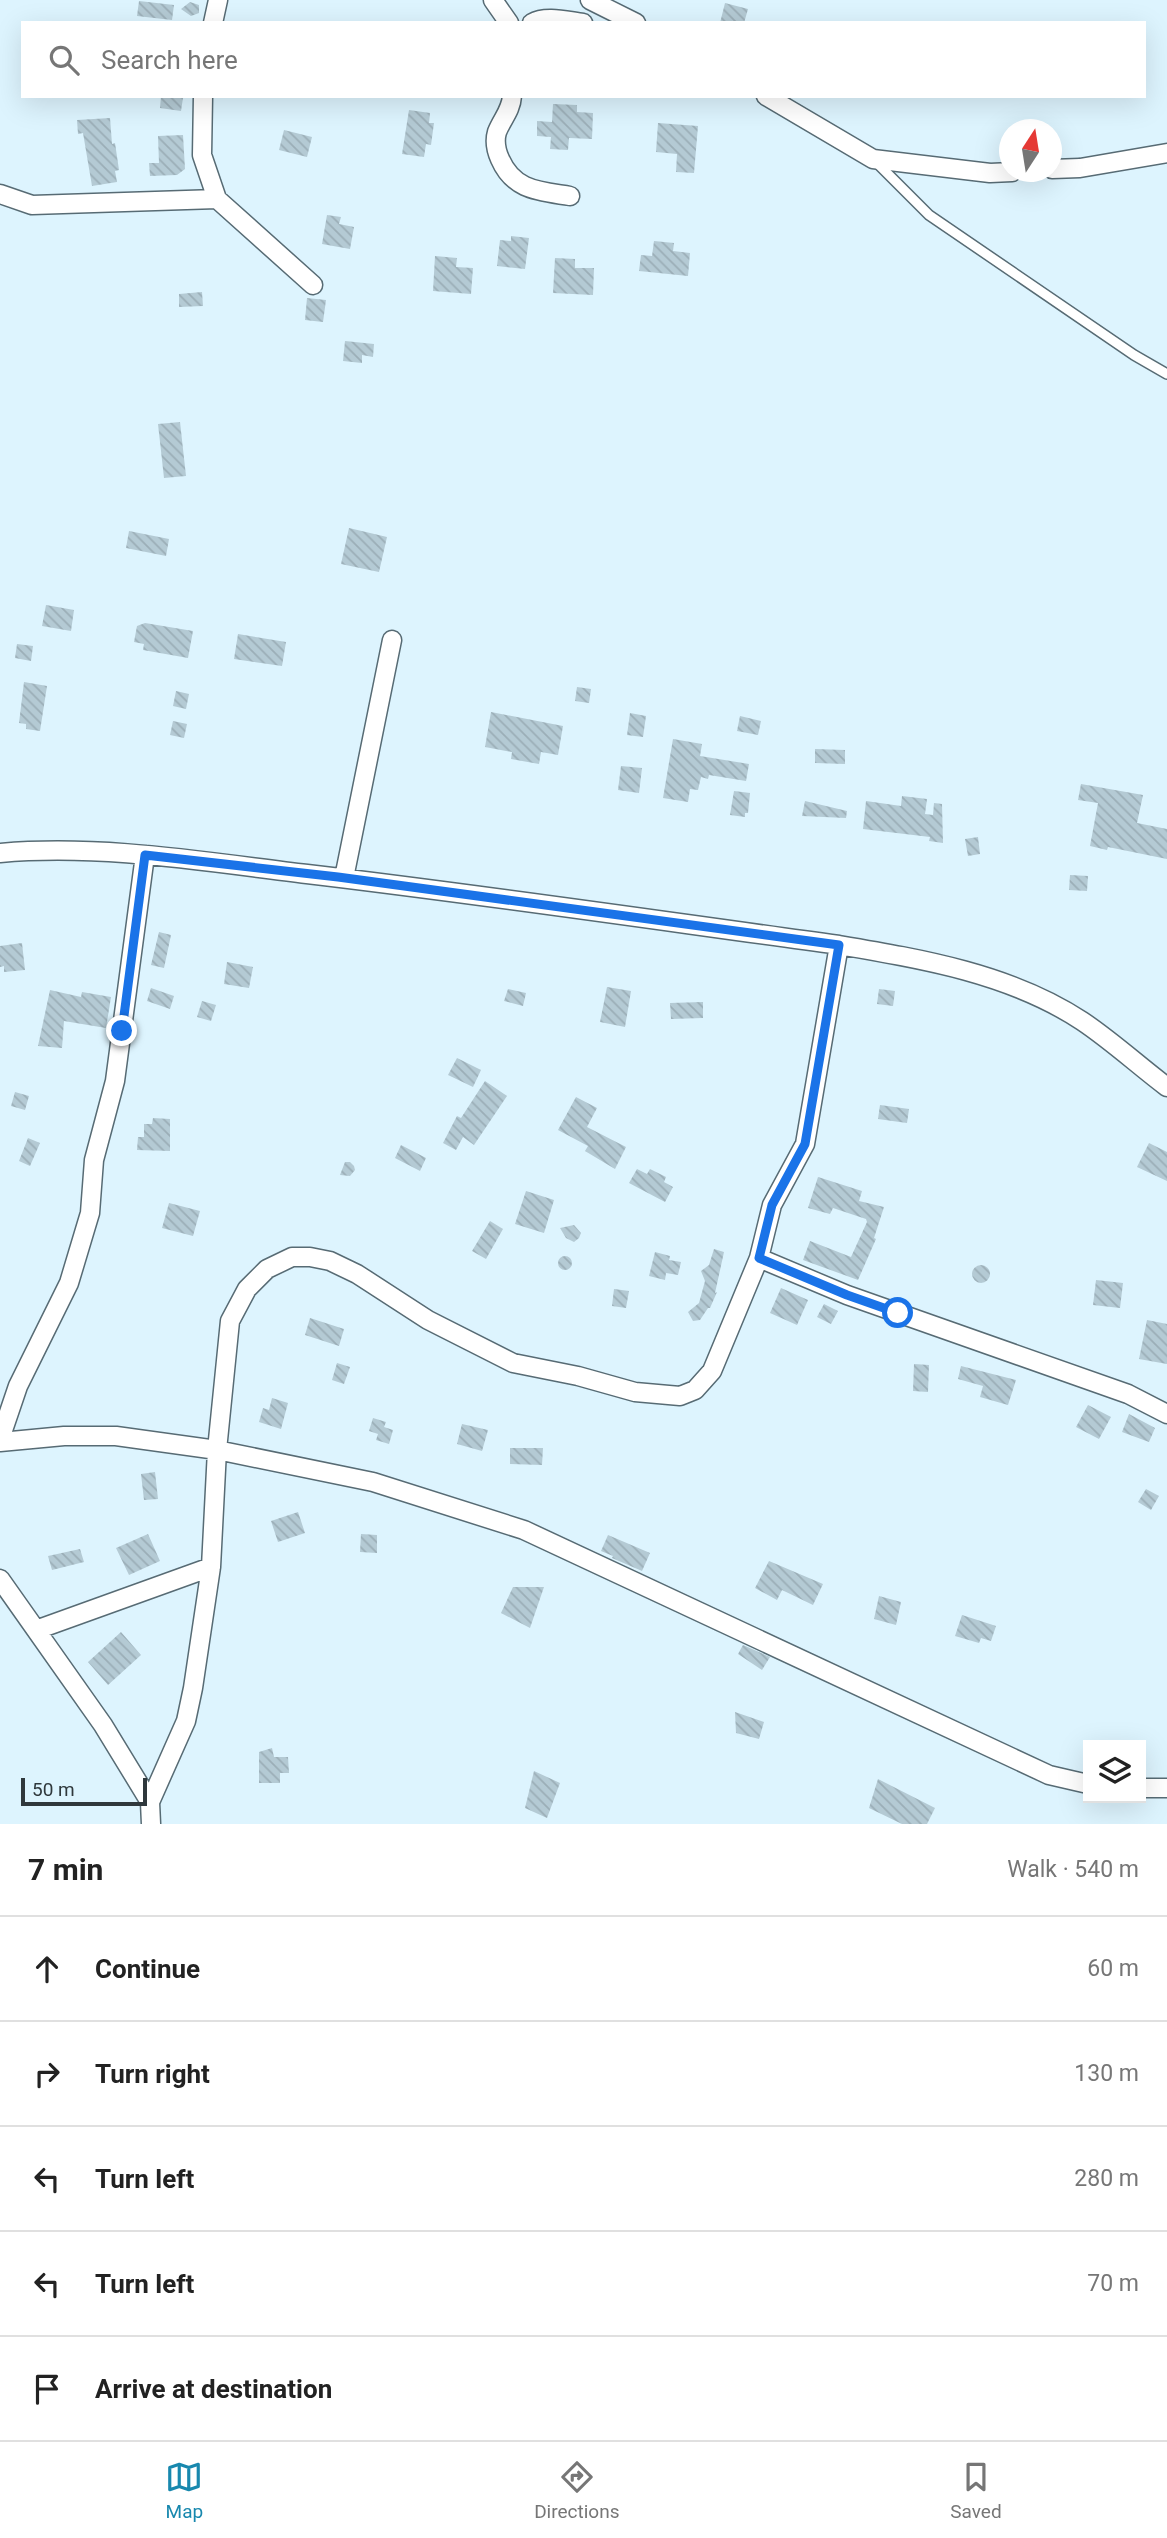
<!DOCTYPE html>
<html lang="en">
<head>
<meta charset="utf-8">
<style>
	:root { --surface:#fff; --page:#f2f2f2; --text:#222; --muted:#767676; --line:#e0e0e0; --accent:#1888ae }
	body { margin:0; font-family:Roboto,sans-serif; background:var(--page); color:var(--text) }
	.controls { position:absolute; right:21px; bottom:21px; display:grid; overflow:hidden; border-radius:0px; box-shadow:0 7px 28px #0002 }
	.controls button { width:63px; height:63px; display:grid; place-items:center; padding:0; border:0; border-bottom:2px solid var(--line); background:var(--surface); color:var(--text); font:35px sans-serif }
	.compass { position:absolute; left:999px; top:119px; width:63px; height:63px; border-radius:50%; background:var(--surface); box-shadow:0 7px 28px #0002; rotate:12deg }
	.scale { position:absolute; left:21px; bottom:18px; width:126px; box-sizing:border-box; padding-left:7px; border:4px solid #2f383c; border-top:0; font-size:19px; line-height:24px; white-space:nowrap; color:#2f383c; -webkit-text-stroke:5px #ddf4fe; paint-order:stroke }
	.stop { position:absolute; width:21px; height:21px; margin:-16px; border:5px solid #1a73e8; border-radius:50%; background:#fff }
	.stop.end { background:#1a73e8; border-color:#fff; box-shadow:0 2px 7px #0008 }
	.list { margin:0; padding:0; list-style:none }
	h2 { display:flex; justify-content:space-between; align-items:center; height:91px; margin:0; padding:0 28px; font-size:30px }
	h2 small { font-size:23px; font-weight:400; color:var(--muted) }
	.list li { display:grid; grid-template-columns:46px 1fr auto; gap:21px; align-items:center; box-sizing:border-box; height:105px; padding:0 28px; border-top:2px solid var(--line) }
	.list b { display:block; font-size:26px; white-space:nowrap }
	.list em { font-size:23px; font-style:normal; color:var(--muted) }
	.icon { flex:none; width:38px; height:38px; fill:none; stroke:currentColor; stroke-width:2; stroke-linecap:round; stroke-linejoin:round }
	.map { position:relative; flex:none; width:1167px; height:1824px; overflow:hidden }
	.search { position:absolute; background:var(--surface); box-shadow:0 7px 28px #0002; left:21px; right:21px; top:21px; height:77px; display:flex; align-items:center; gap:18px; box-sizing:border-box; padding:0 24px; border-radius:0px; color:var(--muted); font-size:26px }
	.sheet { height:616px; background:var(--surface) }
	nav { display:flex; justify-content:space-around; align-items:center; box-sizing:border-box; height:98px; border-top:2px solid var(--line); background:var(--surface); font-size:19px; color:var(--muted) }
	nav a { display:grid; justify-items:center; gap:4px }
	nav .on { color:var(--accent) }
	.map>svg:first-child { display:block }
	.building { fill:url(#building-back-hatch) }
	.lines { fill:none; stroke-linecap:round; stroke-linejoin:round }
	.lane-casing { stroke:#576b74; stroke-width:12 }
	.street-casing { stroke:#576b74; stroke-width:21 }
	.lane { stroke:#fff; stroke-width:9 }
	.street { stroke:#fff; stroke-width:18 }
	.route { stroke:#1a73e8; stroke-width:9 }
</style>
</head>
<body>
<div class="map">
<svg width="1167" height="1824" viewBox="0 0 1167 1824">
	<defs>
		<pattern id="building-back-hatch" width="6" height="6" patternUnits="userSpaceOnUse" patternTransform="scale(1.75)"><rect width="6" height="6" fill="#b4cad4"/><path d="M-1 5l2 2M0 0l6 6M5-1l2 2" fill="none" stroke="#9baeb7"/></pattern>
	</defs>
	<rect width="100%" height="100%" fill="#ddf4fe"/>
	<path class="building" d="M139 1 174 5 172 20 137 16Z
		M190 2 199 5V13L191 16 181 9Z
		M725 3 748 9 744 23H720Z
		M161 96 183 98 181 111 160 108Z
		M553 104 577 105V112L593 113 592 139 569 138 568 150 550 149 551 137 537 136V121L552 122Z
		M409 110 430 113 429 123H434L431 145 426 144 424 157 402 154Z
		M110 118 112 144 115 143 119 170 115 171 117 182 92 186 83 133 78 134 77 120Z
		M658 123 698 126 694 173 676 172 677 154 656 152Z
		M284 130 312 137 307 157 279 150Z
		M183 135 185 169 177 175 150 176 149 163H159L158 136Z
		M327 215 341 217 339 224 354 227 350 249 322 244Z
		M511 236 529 238 525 269 497 266 500 240 511 241Z
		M654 241 674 243 673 251 690 253 688 276 639 271 641 255 652 256Z
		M435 256 457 258 456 267 473 268 471 294 433 291Z
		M555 258 575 259V268H594L593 295 553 293Z
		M202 292 203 306 179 307V294Z
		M307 298 326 300 323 322 305 320Z
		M345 341 374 344 373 357 362 355V363L343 361Z
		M180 422 186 476 164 478 158 424Z
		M349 528 387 537 379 572 341 564Z
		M129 531 169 539 166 556 126 548Z
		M46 605 74 610 71 631 42 626Z
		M145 623 193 631 188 658 143 650 144 644 134 642 137 626Z
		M238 634 286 642 282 666 234 659Z
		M17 644 33 646 31 661 15 658Z
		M24 682 47 686 40 731 26 729V724L19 723Z
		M577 687 591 689 589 703 575 701Z
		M176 691 189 694 186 709 173 706Z
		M491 712 563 726 558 755 541 752 539 764 511 759 512 752 485 747Z
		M630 713 646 716 643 737 627 735Z
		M740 716 761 721 758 735 737 731Z
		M173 721 187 724 184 738 170 735Z
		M673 739 702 744 700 756 749 764 746 781 709 775 708 779 701 777 698 790 690 789 688 802 663 798Z
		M815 749 845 750V764L815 763Z
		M621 766 642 768 639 793 618 790Z
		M1081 784 1143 795 1137 823 1167 829V859L1108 847 1107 850 1090 846 1098 803 1078 800Z
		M734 791 750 793 748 813H745V817L730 815Z
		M902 796 927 799 925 814 933 815 934 803 942 804 943 843 929 841 930 837 863 829 866 801 901 806Z
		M805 801 847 811 846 818 802 816Z
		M978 837 980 854 968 856 965 839Z
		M1070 875 1088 876 1087 891 1069 890Z
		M159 932 171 935 164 968 151 965Z
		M22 943 25 970 4 972V966L0 967V946Z
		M227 962 253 967 249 988 224 984Z
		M607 987 631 991 625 1027 600 1022Z
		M151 988 174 996 170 1009 147 1001Z
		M508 989 526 993 523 1006 504 1001Z
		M879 989 895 991 893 1006 877 1004Z
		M50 990 81 997 82 992 111 997 106 1028 64 1021 62 1048 38 1046Z
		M202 1001 216 1005 211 1021 197 1017Z
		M703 1002V1018L671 1019 670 1003Z
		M457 1058 481 1070 473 1087 448 1075Z
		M485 1081 507 1096 474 1145 463 1137 456 1150 443 1143 457 1116 461 1118Z
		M15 1092 29 1096 25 1110 11 1106Z
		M576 1097 597 1108 587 1127 626 1147 615 1169 585 1151 588 1146 558 1130Z
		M880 1105 909 1109 907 1123 878 1119Z
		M153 1118 170 1119V1151L137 1150 138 1137H144V1124H152Z
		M28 1138 40 1143 30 1166 19 1161Z
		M1149 1143 1167 1152V1181L1137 1167Z
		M401 1145 426 1158 420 1171 395 1158Z
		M345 1162H350L354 1166 355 1170 350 1176 340 1175Z
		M637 1169 647 1174 650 1169 666 1177 664 1182 673 1187 665 1202 629 1183Z
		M818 1177 862 1191 859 1201 884 1207 874 1238 876 1239 858 1280 803 1260 810 1241 851 1257 867 1222 866 1219 833 1208 830 1214 808 1208Z
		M526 1191 554 1200 544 1233 515 1224Z
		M169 1203 200 1211 193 1236 162 1228Z
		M490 1221 503 1229 486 1259 472 1251Z
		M574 1225 581 1233 579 1238 574 1242 566 1238 560 1228Z
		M714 1249 724 1252 715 1293 717 1292 710 1308H708L700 1320 693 1321 688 1312 699 1303 705 1281 701 1271 709 1265Z
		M655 1252 670 1256 669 1260 681 1262 678 1275 666 1273 665 1280 649 1276Z
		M558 1263a7 7 0 1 1 14 0a7 7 0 1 1-14 0Z
		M972 1274a9 9 0 1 1 18 0a9 9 0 1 1-18 0Z
		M1096 1280 1123 1283 1120 1308 1093 1305Z
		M781 1288 808 1300 797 1325 770 1313Z
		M614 1289 629 1291 626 1308 612 1306Z
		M824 1304 838 1311 831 1324 817 1317Z
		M310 1318 344 1329 339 1346 305 1335Z
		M1147 1320 1167 1324V1364L1139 1359Z
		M337 1363 350 1367 344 1384 332 1380Z
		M914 1364 929 1365 928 1392 913 1391Z
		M961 1366 1016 1380 1008 1405 980 1397 983 1386 958 1379Z
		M272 1398 288 1403 281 1429 259 1422 263 1408 269 1410Z
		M1088 1405 1111 1417 1099 1439 1076 1427Z
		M1129 1414 1155 1428 1149 1442 1122 1432Z
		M373 1418 386 1422 384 1427 393 1430 389 1444 376 1440 378 1434 369 1431Z
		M462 1424 488 1430 482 1451 457 1444Z
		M510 1448H543L542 1465 510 1464Z
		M155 1472 158 1499 144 1500 141 1474Z
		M1146 1489 1159 1496 1151 1510 1138 1502Z
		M298 1512 305 1533 278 1542 271 1521Z
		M148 1534 160 1561 129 1575 116 1548Z
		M361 1534 377 1535V1553L360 1552Z
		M608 1535 650 1553 642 1571 612 1558 613 1556 601 1551Z
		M80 1549 84 1562 52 1570 48 1556Z
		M769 1561 823 1584 813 1605 782 1590 777 1600 755 1588Z
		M513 1587H544L530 1628 501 1613Z
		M879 1596 901 1602 896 1625 874 1619Z
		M962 1615 996 1626 991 1641 981 1638 979 1643 955 1636Z
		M121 1632 141 1655 108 1685 88 1662Z
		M743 1645 770 1657 762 1670 738 1654Z
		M735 1712 764 1722 759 1739 736 1733Z
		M272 1748 274 1757H288L289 1773H280V1783H259V1752Z
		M534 1771 560 1783 547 1818 525 1808Z
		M878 1779 935 1808 927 1824H902L869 1808Z"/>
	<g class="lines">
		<defs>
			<path id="lane" d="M876 162 929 215 1134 355 1167 374"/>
			<path id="street" d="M493 0 509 23
				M590 0 636 23
				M213 23 218 0
				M532 23C546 15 567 21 583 23
				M203 96 202 155 217 199
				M512 96C511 111 502 119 497 132 494 142 496 150 500 159 514 191 539 191 570 196
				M766 96 873 159 990 173 1012 172
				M1052 169 1080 168 1167 153
				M0 194 32 205 217 199 313 285
				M0 853C102 844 206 862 307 874 485 895 662 921 839 945 922 959 1011 974 1082 1021 1112 1041 1139 1066 1167 1087
				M344 878 392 640
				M759 1258 847 1295 1128 1394 1167 1414
				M0 1439 18 1386 69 1283 90 1213 94 1160 115 1081 145 855
				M0 1442 64 1436H116L217 1450 373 1482 524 1530 1049 1775 1088 1784
				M0 1579 103 1725 150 1802 151 1824
				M36 1630 211 1567
				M1141 1788H1167
				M150 1802 186 1721 193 1688 211 1567 217 1450 230 1321 247 1289 267 1269 292 1257H310L330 1261 357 1274 428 1320 513 1363 578 1376 635 1392 680 1396 695 1390 712 1371 759 1258 772 1205 805 1144 839 945"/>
		</defs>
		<use href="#lane" class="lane-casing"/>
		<use href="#street" class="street-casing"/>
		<use href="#lane" class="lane"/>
		<use href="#street" class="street"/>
	</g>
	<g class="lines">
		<path class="route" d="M122 1031 145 855 338 877 839 945 805 1144 772 1205 759 1258 847 1295 898 1313"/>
	</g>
</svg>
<div class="controls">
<button><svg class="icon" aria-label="layers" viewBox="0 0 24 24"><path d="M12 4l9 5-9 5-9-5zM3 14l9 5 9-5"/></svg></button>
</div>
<svg class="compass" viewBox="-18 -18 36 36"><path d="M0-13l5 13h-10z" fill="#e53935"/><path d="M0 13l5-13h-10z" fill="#767676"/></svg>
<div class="scale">50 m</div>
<div class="stop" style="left:898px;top:1313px"></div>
<div class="stop end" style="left:122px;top:1031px"></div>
<div class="search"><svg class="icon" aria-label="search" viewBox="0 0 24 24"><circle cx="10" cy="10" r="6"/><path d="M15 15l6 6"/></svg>Search here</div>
</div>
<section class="sheet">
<h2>7 min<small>Walk · 540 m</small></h2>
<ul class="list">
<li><svg class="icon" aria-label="ahead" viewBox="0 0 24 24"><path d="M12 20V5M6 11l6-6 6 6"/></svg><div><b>Continue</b></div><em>60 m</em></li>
<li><svg class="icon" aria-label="right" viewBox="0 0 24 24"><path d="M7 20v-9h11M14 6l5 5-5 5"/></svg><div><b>Turn right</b></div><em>130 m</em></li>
<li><svg class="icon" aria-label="left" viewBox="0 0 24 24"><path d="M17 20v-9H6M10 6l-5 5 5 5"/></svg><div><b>Turn left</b></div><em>280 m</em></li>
<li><svg class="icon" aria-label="left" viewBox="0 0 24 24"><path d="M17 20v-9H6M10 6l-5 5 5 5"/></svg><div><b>Turn left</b></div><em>70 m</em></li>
<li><svg class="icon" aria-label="arrive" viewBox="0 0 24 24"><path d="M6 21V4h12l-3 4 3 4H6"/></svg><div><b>Arrive at destination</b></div></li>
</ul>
</section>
<nav>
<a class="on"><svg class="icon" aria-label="map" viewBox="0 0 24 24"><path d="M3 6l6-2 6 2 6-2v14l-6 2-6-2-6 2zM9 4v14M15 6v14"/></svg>Map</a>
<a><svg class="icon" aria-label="directions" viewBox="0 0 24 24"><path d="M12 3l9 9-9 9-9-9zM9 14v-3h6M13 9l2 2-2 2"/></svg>Directions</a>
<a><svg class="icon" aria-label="saved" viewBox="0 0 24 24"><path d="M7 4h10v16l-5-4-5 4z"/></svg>Saved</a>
</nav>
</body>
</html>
